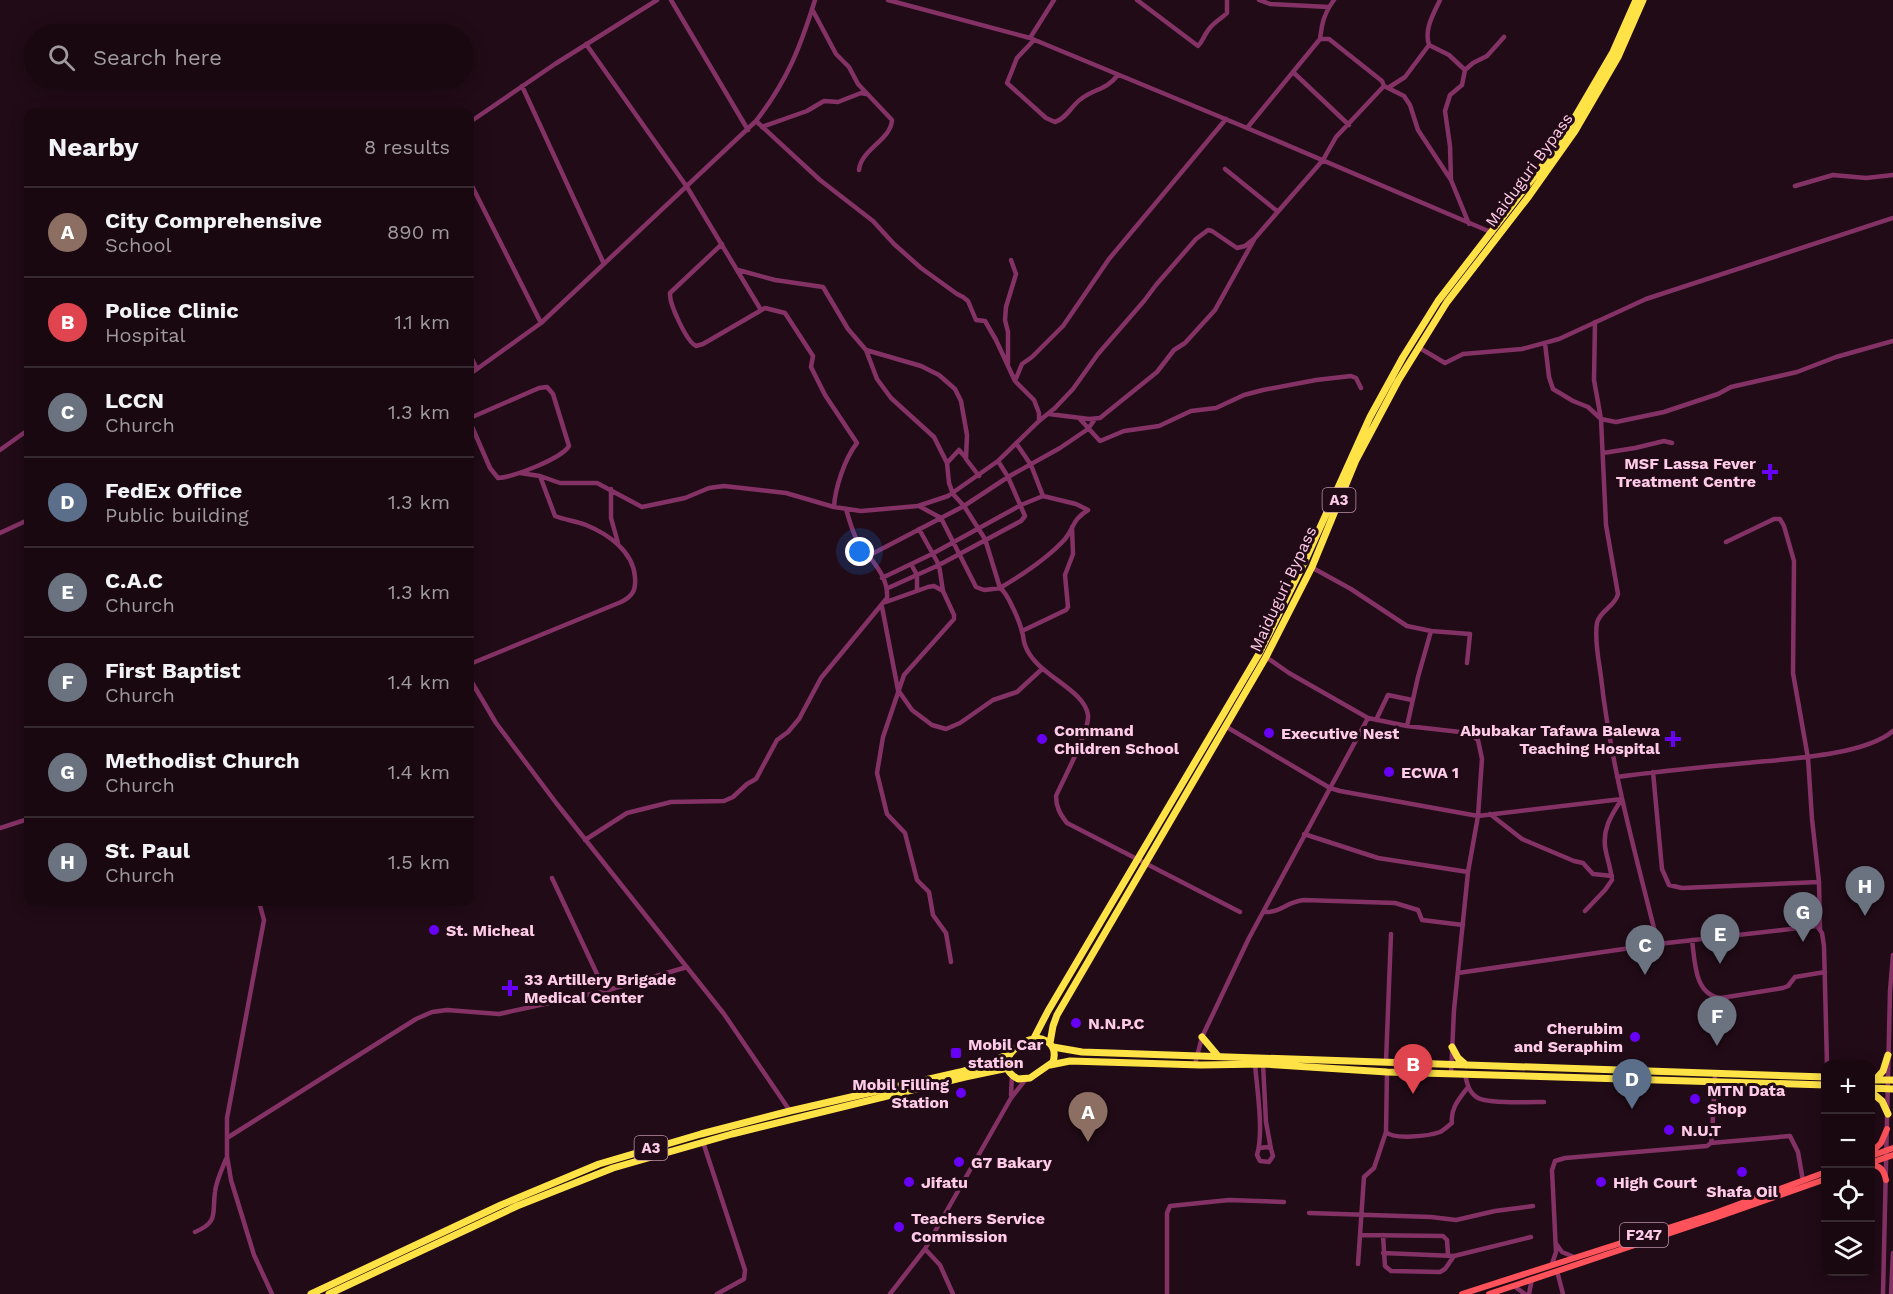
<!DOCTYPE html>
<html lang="en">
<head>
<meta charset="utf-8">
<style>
	:root { --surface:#190810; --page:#221119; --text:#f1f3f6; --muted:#9f9a9f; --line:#372930; --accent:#d93025 }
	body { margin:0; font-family:"Work Sans",sans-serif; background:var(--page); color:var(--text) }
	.controls { position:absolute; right:18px; bottom:18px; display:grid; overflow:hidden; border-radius:12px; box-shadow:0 3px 15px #0003 }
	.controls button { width:54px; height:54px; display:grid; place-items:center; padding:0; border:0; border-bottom:2px solid var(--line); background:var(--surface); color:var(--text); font:30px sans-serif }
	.you { position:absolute; left:860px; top:552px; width:21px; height:21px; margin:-15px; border:4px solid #fff; border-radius:50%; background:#1a73e8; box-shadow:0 0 0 9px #1a73e833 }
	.badge { display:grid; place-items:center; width:39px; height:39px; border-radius:50%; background:var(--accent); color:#fff; font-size:20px; font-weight:700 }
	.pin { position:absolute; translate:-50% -50px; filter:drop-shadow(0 2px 3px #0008) }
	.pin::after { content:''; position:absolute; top:32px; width:21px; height:18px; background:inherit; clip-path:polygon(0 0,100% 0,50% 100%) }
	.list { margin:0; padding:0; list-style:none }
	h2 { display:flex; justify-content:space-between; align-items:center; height:78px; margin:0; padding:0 24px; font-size:26px }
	h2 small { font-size:20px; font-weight:400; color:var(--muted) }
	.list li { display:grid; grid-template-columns:39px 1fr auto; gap:18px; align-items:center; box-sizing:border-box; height:90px; padding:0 24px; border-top:2px solid var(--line) }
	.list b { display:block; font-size:22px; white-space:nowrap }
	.list p { margin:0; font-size:20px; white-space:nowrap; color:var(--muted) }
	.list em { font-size:20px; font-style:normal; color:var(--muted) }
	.icon { flex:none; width:33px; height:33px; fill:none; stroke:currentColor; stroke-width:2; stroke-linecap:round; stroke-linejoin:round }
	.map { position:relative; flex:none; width:1893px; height:1294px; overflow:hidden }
	.search { position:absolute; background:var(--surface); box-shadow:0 3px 15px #0003; left:24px; top:24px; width:450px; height:66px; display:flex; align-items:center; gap:15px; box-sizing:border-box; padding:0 21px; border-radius:33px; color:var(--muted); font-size:22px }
	.panel { position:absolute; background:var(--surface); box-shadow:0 3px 15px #0003; left:24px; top:108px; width:450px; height:798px; border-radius:12px }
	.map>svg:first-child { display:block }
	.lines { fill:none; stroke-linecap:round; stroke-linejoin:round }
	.minor { stroke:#843266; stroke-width:4.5 }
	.major { stroke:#ff525a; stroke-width:6 }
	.highway { stroke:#ffe346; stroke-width:7 }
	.poi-dot { fill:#6900f6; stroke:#210b16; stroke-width:2 }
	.labels { text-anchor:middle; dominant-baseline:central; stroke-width:6; stroke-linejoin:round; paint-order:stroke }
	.shield { fill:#210b16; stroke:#bc91a9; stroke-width:1.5 }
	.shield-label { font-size:15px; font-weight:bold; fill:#ffcbe8 }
	.street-label { font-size:16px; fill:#ffcbe8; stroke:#210b16 }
	.poi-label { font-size:16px; font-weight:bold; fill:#ffcbe8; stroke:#210b16; text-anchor:start }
</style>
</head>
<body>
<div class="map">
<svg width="1893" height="1294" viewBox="0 0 1893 1294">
	<rect width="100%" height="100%" fill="#210b16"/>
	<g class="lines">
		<path class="minor" d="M671 0 748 130
			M888 0 1030 38 1247 128 1493 233
			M1137 0 1198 46C1203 41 1203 37 1207 32 1212 23 1220 20 1227 13V0
			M1259 0 1270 4 1329 7
			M1440 0C1433 15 1424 29 1429 45L1449 55 1465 70
			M812 9 836 54 849 67 858 84 892 120C891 140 861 149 859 170
			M1030 38 1054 0
			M1320 39H1329L1382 81 1384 86 1404 96 1410 105 1418 130 1451 180
			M1034 40 1017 58 1007 83 1046 118 1055 122C1067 118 1071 106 1081 99 1095 88 1105 91 1118 75
			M586 44 687 187 761 310
			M1293 72 1349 125
			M522 86 604 264
			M1388 88 1405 77 1429 45
			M756 121 820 180 873 221 894 244 921 268 957 294 963 297 968 301 976 320 985 321 996 340 1015 381 1034 400 1039 413V421
			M470 122 555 64 657 0
			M762 127 807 111 824 101 838 102 861 93 866 94
			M1247 128 1320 39C1322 23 1324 13 1334 0
			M1225 169 1277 211
			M470 182 541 323
			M1795 186 1833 175 1866 178 1893 175
			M1469 224 1451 180 1450 146 1445 111 1450 95 1462 85 1465 70 1473 63 1487 56 1504 37
			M722 244 670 293C669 304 687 342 696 346L703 344 765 308 785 313 813 356 811 367 825 395 857 443C845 458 835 488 834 507
			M738 270 775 280 823 287 848 329 866 350 921 366 939 375 955 389 961 401 967 435 966 459 979 476
			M1595 322 1594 380 1601 419 1606 525 1618 594C1615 607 1600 610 1597 623 1594 639 1599 661 1601 677 1611 768 1636 856 1658 944
			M1545 343 1549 377 1553 389 1573 401 1588 407 1601 419 1616 422 1664 412 1718 394 1731 387 1797 372 1836 357 1893 341
			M1418 347 1445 363 1463 354 1522 349 1559 339 1646 299 1893 218
			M866 350 877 379 891 398 934 437 947 463 949 483 953 494 964 506 985 539 1000 588
			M470 355 477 369
			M1008 363V332L1005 320 1006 307 1016 274 1011 260
			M470 374 541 323 756 121C787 81 800 48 815 0
			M1015 381 1022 364 1032 357 1063 326 1109 259 1226 119
			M1049 414 1089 419 1100 418 1157 372 1174 350 1185 343 1215 310 1255 238 1323 160 1336 137 1384 86
			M470 418 539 388 547 387 553 394 569 446C561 459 513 477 498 478L490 468 470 422
			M1079 418 1100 441 1124 431 1159 426 1191 411 1216 408 1244 395 1263 390 1316 380 1351 376 1356 378 1361 388
			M1016 443 1031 465 1043 496
			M0 450 28 430
			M1603 453 1635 448 1664 441 1672 443
			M947 463 959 450 966 458
			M520 473 540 476 560 483H597L642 507 685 498 709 488 724 486 786 493 834 507 861 511 918 506 948 496 998 461 1039 421 1055 408 1073 389 1098 354 1144 301 1156 285 1196 239 1208 230 1212 231 1237 248 1245 246 1255 238
			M611 489V518L618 543
			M919 506 941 518 976 587 984 590 1002 588
			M919 529 939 565 943 591 954 615V619L904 675 883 737 877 773 887 814 905 833 917 880 929 892 933 915 946 933 951 962
			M0 533 28 520
			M1726 542 1774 519H1780L1784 526 1794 561 1793 673 1808 758 1812 819 1819 882 1820 929
			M870 555 964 506 1008 477 1060 448 1088 429 1095 419
			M911 564 917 575V591
			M1311 567 1351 589 1407 626 1431 631 1470 634 1467 663
			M882 578 932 554 1021 505 1043 496 1076 504 1088 510
			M888 588 939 565 1021 521 1025 516 1008 477 998 461
			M1000 588C1007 592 1020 622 1022 632 1024 636 1023 641 1025 645 1035 675 1084 688 1088 715 1090 730 1063 780 1056 796 1056 807 1060 814 1067 823L1240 912
			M1000 588C1022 575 1047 559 1065 539 1075 527 1071 521 1088 510
			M886 602 928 587 934 586 943 591
			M882 607 898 690 912 710 932 725 946 729 960 723 993 700 1017 692 1042 669
			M1022 631 1066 610 1068 607 1065 575 1073 554 1072 527
			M1266 657 1289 673 1368 718 1407 726 1469 733 1478 740 1482 759 1478 816 1468 872 1454 1010 1451 1074
			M470 664 621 602C633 596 636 590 635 577 633 551 608 534 586 525 576 521 565 520 555 516L540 476
			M470 679 496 723 557 804 724 1014 790 1111
			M1376 720 1388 695 1412 700
			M1225 726 1330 788 1340 791 1478 816 1622 799
			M1407 726 1418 677 1431 631
			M1653 772 1662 869 1669 885 1682 888 1819 882
			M1617 777C1660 771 1703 767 1746 763 1785 759 1863 756 1893 731
			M1490 814 1522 839 1574 861 1583 863 1593 874 1612 876
			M0 828 28 819
			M1304 834 1378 858 1468 872
			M585 840 627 813 671 802 724 801 733 797 747 784 756 779 777 740 788 732 799 719 821 678 887 598C889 575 869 558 857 540 852 531 849 519 846 509
			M552 878 605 991
			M259 902 264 920 227 1118V1156L231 1180 254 1255 272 1294
			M1585 911 1605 890 1612 880C1611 870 1608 861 1606 852 1601 831 1611 815 1622 799
			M1263 912C1282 913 1285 902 1304 900L1395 903 1418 910 1422 920 1463 925
			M1692 940C1695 961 1694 995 1721 998L1783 988 1788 986 1795 977 1825 972
			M1458 973 1658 944 1817 926 1822 933 1824 946 1827 1064
			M1386 1062 1391 934
			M1195 1064 1202 1037 1249 938 1368 718
			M1255 1064C1257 1089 1264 1132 1257 1155L1260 1161 1269 1162 1273 1156 1271 1149 1268 1147 1259 1148
			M1263 1064 1266 1122 1271 1149
			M1465 1074C1467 1084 1469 1093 1478 1098 1489 1104 1530 1102 1544 1102
			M1011 1095 1012 1075
			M1386 1132C1394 1140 1429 1136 1440 1132 1444 1130 1448 1126 1452 1123 1450 1108 1460 1098 1468 1087
			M227 1138 416 1019 432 1012 447 1010 499 1014 605 991 687 967
			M703 1142 745 1270 744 1279 717 1294
			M1711 1143 1790 1136 1798 1152 1803 1181
			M1309 1213 1431 1217 1456 1220 1495 1211 1533 1206
			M195 1232C219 1222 212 1213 215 1192 216 1181 222 1169 226 1159
			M1360 1235 1443 1236 1447 1240 1448 1255
			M1383 1235 1385 1266 1391 1271 1440 1272 1445 1269 1454 1256
			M1557 1245 1562 1252 1574 1257
			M925 1249 940 1265 953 1294
			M1383 1253 1454 1256 1531 1237
			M1358 1264 1364 1177 1374 1168 1386 1132 1387 1072
			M1552 1264 1556 1252 1552 1170 1555 1161 1565 1158 1707 1146 1711 1143 1712 1137 1715 1075
			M1557 1271 1563 1294
			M1514 1286 1525 1294
			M890 1294 925 1249 1011 1098 1026 1079
			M1167 1294V1213L1170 1206 1229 1200 1284 1202
			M1529 1294 1532 1279
			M1883 1294 1890 991 1893 955
			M1891 1294 1893 1253"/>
		<path class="major" d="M1870 1154 1881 1143 1887 1129
			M1871 1156 1893 1148
			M1870 1163 1893 1155
			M1870 1165C1881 1165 1884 1171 1886 1180
			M1462 1294 1715 1213 1826 1172
			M1489 1294 1712 1219 1826 1179"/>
		<path class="highway" d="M1202 1037 1218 1056
			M1034 1038 1048 1011 1260 652 1304 563 1370 417 1403 357 1438 301 1543 165 1568 129 1613 52 1636 0
			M1037 1038C1051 1040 1057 1049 1053 1062L1030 1078 1018 1079C991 1064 1018 1041 1037 1038Z
			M1050 1043 1053 1026 1057 1015 1266 657 1312 567 1356 460 1398 381 1447 302 1529 196 1575 131 1618 57 1643 0
			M1053 1047 1082 1052 1826 1077
			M1452 1047 1458 1058 1466 1065
			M1050 1065 1070 1061 1201 1065 1263 1064 1387 1072 1826 1085
			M1873 1080H1893
			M1875 1080 1883 1071 1888 1055
			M1870 1088 1893 1089
			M1870 1091 1882 1101 1888 1114
			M311 1294 501 1205 599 1164 701 1134 790 1111 960 1072 984 1065 1009 1054
			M329 1294 517 1206 613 1168 732 1134 965 1077 1008 1068"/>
	</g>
	<g class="poi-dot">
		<path d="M1767 463h6v6h6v6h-6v6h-6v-6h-6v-6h6z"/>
		<circle cx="1269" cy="733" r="6"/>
		<circle cx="1042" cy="739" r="6"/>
		<path d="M1670 730h6v6h6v6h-6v6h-6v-6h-6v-6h6z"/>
		<circle cx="1389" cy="772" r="6"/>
		<circle cx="434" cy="930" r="6"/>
		<path d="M507 979h6v6h6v6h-6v6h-6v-6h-6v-6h6z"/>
		<circle cx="1076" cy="1023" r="6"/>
		<circle cx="1635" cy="1037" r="6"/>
		<rect x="950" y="1047" width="12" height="12" rx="3"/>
		<circle cx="961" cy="1093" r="6"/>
		<circle cx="1695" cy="1099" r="6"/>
		<circle cx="1669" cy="1130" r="6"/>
		<circle cx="959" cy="1162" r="6"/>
		<circle cx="1742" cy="1172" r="6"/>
		<circle cx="909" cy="1182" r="6"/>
		<circle cx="1601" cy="1182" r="6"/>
		<circle cx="899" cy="1227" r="6"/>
	</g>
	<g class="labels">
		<g class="shield">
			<rect x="1322.5" y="488" width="33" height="24" rx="4.5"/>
			<rect x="634.5" y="1136" width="33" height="24" rx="4.5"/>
			<rect x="1620" y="1223" width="48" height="24" rx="4.5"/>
		</g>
		<g class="shield-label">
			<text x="1339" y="500">A3</text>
			<text x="651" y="1148">A3</text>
			<text x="1644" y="1235">F247</text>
		</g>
		<g class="street-label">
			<text transform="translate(1529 170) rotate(-54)">Maiduguri Bypass</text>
			<text transform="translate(1283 589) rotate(-65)">Maiduguri Bypass</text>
		</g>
		<g class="poi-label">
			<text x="1756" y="463" text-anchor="end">MSF Lassa Fever<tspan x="1756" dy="18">Treatment Centre</tspan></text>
			<text x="1054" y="730">Command<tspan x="1054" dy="18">Children School</tspan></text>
			<text x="1660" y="730" text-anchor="end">Abubakar Tafawa Balewa<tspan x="1660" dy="18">Teaching Hospital</tspan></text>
			<text x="1281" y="733">Executive Nest</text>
			<text x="1401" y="772">ECWA 1</text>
			<text x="446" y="930">St. Micheal</text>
			<text x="524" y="979">33 Artillery Brigade<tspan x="524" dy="18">Medical Center</tspan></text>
			<text x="1088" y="1023">N.N.P.C</text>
			<text x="1623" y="1028" text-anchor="end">Cherubim<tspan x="1623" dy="18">and Seraphim</tspan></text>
			<text x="968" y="1044">Mobil Car<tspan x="968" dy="18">station</tspan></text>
			<text x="949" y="1084" text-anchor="end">Mobil Filling<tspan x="949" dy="18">Station</tspan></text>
			<text x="1707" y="1090">MTN Data<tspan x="1707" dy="18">Shop</tspan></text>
			<text x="1681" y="1130">N.U.T</text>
			<text x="971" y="1162">G7 Bakary</text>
			<text x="921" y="1182">Jifatu</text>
			<text x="1613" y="1182">High Court</text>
			<text x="1742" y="1191" text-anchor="middle">Shafa Oil</text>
			<text x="911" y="1218">Teachers Service<tspan x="911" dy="18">Commission</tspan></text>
		</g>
	</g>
</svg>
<div class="controls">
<button>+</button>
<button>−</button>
<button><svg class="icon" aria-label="locate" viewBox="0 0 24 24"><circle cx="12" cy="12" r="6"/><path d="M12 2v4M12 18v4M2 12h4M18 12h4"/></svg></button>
<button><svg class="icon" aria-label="layers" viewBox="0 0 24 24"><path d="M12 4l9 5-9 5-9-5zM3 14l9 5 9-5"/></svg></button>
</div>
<div class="you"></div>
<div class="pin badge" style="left:1088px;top:1142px;background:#8d6e63">A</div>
<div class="pin badge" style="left:1413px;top:1094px;background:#e0444e">B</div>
<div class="pin badge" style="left:1645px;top:975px;background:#6b7280">C</div>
<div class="pin badge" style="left:1632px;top:1109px;background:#5c6f8a">D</div>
<div class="pin badge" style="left:1720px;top:964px;background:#6b7280">E</div>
<div class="pin badge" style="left:1717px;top:1046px;background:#6b7280">F</div>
<div class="pin badge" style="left:1803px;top:942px;background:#6b7280">G</div>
<div class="pin badge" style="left:1865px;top:916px;background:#6b7280">H</div>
<div class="search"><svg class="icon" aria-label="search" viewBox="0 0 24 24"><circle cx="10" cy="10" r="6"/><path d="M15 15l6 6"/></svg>Search here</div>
<section class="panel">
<h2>Nearby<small>8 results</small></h2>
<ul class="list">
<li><span class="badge" style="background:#8d6e63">A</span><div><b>City Comprehensive</b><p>School</p></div><em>890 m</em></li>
<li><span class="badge" style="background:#e0444e">B</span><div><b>Police Clinic</b><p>Hospital</p></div><em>1.1 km</em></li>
<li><span class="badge" style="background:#6b7280">C</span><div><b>LCCN</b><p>Church</p></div><em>1.3 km</em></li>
<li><span class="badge" style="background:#5c6f8a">D</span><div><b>FedEx Office</b><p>Public building</p></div><em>1.3 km</em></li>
<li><span class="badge" style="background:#6b7280">E</span><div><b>C.A.C</b><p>Church</p></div><em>1.3 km</em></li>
<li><span class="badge" style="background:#6b7280">F</span><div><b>First Baptist</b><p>Church</p></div><em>1.4 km</em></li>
<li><span class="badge" style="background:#6b7280">G</span><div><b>Methodist Church</b><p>Church</p></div><em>1.4 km</em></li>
<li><span class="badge" style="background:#6b7280">H</span><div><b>St. Paul</b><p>Church</p></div><em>1.5 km</em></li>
</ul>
</section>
</div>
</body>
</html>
